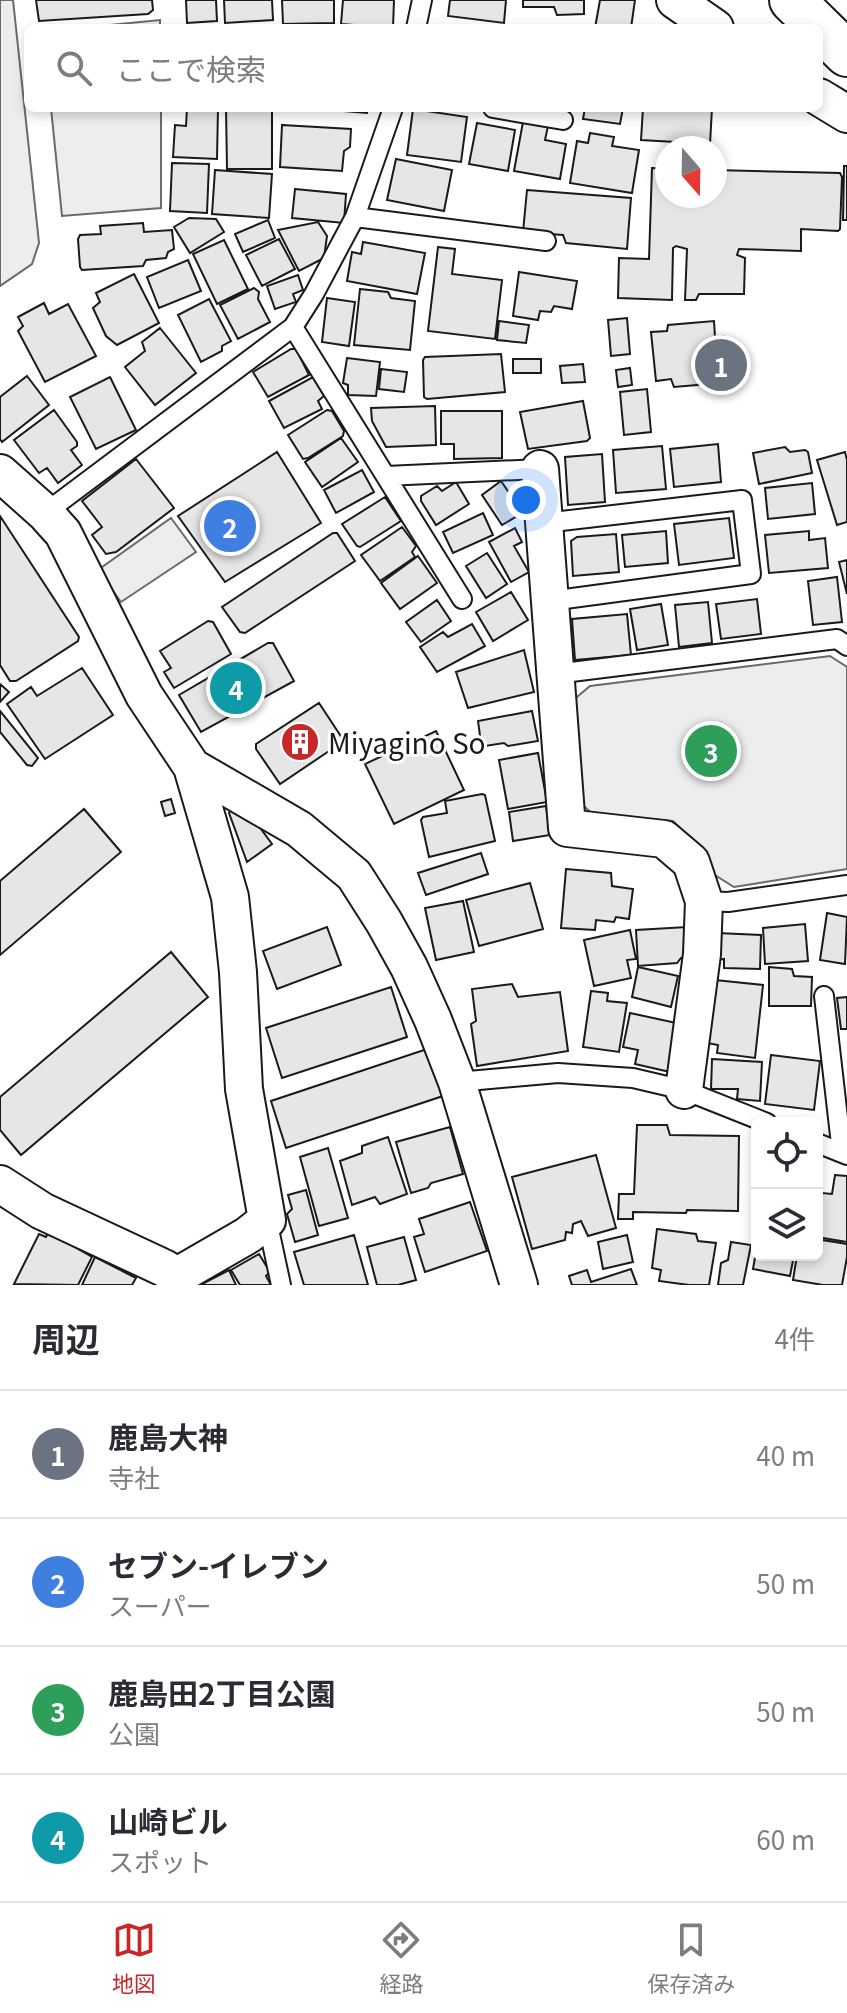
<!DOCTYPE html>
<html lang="ja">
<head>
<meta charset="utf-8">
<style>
	:root { --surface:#fff; --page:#f7f7f7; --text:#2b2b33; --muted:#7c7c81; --line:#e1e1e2; --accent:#c62828 }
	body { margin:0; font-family:Georgia,"Noto Sans JP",serif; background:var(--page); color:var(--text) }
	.controls { position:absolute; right:24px; bottom:24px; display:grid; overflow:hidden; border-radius:12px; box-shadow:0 4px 12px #0003 }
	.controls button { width:72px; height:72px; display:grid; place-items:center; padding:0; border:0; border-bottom:2px solid var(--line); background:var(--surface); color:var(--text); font:40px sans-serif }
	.compass { position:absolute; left:655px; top:136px; width:72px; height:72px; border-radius:50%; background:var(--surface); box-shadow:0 4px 12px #0003; rotate:160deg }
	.you { position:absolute; left:526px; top:500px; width:28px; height:28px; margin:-20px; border:6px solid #fff; border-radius:50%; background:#1a73e8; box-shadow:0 0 0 12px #1a73e833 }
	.badge { display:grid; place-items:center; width:52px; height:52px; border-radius:50%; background:var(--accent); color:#fff; font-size:26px; font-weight:700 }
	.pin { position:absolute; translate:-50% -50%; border:4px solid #fff; box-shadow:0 2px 8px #0006 }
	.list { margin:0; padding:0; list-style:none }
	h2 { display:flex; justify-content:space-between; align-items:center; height:104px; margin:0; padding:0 32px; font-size:34px }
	h2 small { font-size:26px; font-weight:400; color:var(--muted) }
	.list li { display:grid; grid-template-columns:52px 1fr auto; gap:24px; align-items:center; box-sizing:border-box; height:128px; padding:0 32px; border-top:2px solid var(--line) }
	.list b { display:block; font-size:30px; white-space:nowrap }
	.list p { margin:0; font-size:26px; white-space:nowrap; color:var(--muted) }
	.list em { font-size:26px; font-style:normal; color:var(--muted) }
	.icon { flex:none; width:44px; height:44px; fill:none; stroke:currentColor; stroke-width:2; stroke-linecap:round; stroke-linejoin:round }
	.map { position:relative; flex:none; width:847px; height:1285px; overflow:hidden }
	.search { position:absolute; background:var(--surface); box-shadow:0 4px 12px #0003; left:24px; right:24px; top:24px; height:88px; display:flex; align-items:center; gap:20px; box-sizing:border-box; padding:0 28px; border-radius:12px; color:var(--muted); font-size:30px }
	.sheet { height:616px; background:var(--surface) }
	nav { display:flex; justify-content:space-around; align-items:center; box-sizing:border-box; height:112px; border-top:2px solid var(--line); background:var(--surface); font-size:22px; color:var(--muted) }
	nav a { display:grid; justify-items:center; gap:4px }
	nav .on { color:var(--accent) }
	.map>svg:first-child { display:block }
	.built { fill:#ededed; stroke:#6a6a6a; stroke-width:2 }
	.building { fill:#e6e6e6; stroke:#1a1a1a; stroke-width:2 }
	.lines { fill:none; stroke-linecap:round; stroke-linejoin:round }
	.lane-casing { stroke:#1a1a1a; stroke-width:22 }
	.street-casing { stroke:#1a1a1a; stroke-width:40 }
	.secondary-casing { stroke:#1a1a1a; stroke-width:48 }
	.lane { stroke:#fff; stroke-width:18 }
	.street { stroke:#fff; stroke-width:36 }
	.secondary { stroke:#fff; stroke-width:44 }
	.labels { text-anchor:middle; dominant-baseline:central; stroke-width:6; stroke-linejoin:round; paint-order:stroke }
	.poi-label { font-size:28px; fill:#1a1a1a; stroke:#fff; text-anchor:start }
</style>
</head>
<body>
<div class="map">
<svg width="847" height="1285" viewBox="0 0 847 1285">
	<rect width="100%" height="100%" fill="#fff"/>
	<path class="built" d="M0 0H13L39 243 32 264 0 286Z
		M160 20V28H79Z
		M51 108H161V208L62 216Z
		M171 518 196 552 121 602 98 570Z
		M830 656 847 667V869L734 887 710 872 707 855 673 821 595 816 578 801 571 702 590 686Z"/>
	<path class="building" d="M36 0H152L153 10 148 14 39 21Z
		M186 0H216L217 21 187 23Z
		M224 0H272L273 20 225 23Z
		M282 0H334V23L283 24Z
		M343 0H394L393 28 341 24Z
		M450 0H506L504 23 448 16Z
		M523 0H584V14L557 15 554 7H523Z
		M600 0H635L631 28H595Z
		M247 25 270 26V28H247Z
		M187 108H218L217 159 173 157 175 125 186 126Z
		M226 108H272V169H227Z
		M306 108H368L367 113Z
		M585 108H623L620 124 583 119Z
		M643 108H712L710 144 641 140Z
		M413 109 467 117 461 162 407 155Z
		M523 122 548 126 545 140 566 144 560 179 514 171Z
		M477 123 515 130 508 171 469 164Z
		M282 125 351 129 350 147 344 151 342 171 280 167Z
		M590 133 614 137 612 146 639 150 632 193 570 183 577 141 588 143Z
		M396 159 452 170 444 211 387 200Z
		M172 163 209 164 207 213 170 211Z
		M844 166H847V220H843Z
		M652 168 667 169V196H715V170L840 173 842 177 840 229 838 231 801 229V251L739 249 737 255 745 258 744 294H699L696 300H685L687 249 676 246 673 248 672 300 618 298 619 258 649 259Z
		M215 170 272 174 269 218 212 214Z
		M295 189 346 194 344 223 292 218Z
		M527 190 631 198 627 249 566 243 563 235 523 232Z
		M189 218 216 219 224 232 190 253 174 227Z
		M268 220 275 238 243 252 235 234Z
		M318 222 327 236 324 258 299 271 278 230Z
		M143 223 144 232 172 230 174 249 168 252 166 258 146 260 143 266 82 270 80 267 78 239 80 235 101 234 100 226Z
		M279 239 295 269 262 286 246 255Z
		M224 240 248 289 217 304 193 254Z
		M363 242 425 253 417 294 347 281 352 252 361 254Z
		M438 247 455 249 452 274 502 280 495 339 428 331Z
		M188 260 201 291 159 308 147 277Z
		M519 272 577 281 572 309 554 306 551 312 540 311 538 320 513 316Z
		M134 274 159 323 117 345 106 336 93 308 100 302 96 293Z
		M298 275 303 290 293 294 296 302 275 309 267 286Z
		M254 288 259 292 258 299 270 322 238 339 220 305Z
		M360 289 388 292 391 298 415 301 410 350 354 345Z
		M327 298 355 302 349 346 322 342Z
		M209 299 231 341 222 346V351L201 362 178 315Z
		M44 303 49 314 68 304 96 356 45 382 18 331 23 326 18 317Z
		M627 318 630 354 611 356 608 320Z
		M499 321 529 325 526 343 497 340Z
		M714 321 715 337 724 336 727 365 718 366 720 383 674 387 671 379 656 381 651 332 667 331 668 325Z
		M160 328 196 373 155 405 125 367 145 351 142 342Z
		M291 349H296L309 375 268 397 253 372Z
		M501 354 505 392 427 399 424 397 423 360 425 357Z
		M347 358 380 362 376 396 348 395V385L343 383Z
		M513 359H541V373H513Z
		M583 364 585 382 562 383 560 366Z
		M630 368 632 385 618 387 616 370Z
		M381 369 407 372 404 392 379 389Z
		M27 376 49 405 2 442 0 439V397Z
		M110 377 136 430 96 449 70 397Z
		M313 377 324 396 318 401 322 409 284 428 269 401Z
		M647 389 651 432 624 435 620 392Z
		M583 401 590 438 587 441 528 449 520 412Z
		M435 406 436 445 386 447 372 421 371 408Z
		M54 410 77 442V446L71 450 82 465 58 483 47 468 39 473 14 440Z
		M327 410 332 411 344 431 343 436 308 458 303 459 288 435Z
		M441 411H502V458L454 459V444H441Z
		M341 438 358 462 322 487 305 462Z
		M718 444 721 482 674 487 670 449Z
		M662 446 666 489 616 493 613 450Z
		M785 447 790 452 805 450 808 452 812 473 759 484 753 453Z
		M277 452 321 523 225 582 178 516Z
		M845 452 847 460V522L837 525 817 460Z
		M602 454 605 502 568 505 565 457Z
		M136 459 174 508 116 552 106 554 92 535 102 527 82 501Z
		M362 470 374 492 336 513 324 490Z
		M501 481 510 494 521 491 531 508 502 525 482 495Z
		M456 482 469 504 436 525 421 501V496L437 486 442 491Z
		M812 483 815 514 768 519 765 488Z
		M385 497 401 521 360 547 357 546 342 524Z
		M483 513 493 535 453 553 443 532Z
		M0 516 79 637 78 641 16 681H10L0 665Z
		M729 518 734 558 679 565 674 524Z
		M402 527 416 546 412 552 415 557 380 581 361 555Z
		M515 528 522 542 514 546 529 572 511 582 489 542Z
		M666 531 668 563 625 567 622 535Z
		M809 531V540L825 538 828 568 769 573 765 535Z
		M333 533H337L355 561 245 633 240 632 222 607Z
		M616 534 619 572 573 576 571 541 577 537Z
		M487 553 507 584 486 598 466 566Z
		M418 556 437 583 400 609 381 583Z
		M847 560V594L839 562Z
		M837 577 842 622 813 625 808 581Z
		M511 592 528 620 493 641 476 612Z
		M757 599 761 634 721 639 716 604Z
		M437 600 451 621 421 642 406 622Z
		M708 602 712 643 679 647 675 605Z
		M661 604 668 645 637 650 630 609Z
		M627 614 631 655 575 660 572 619Z
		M208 621 213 622 231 654 174 688 164 672 171 668 160 651Z
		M472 624 485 646 437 672 420 647 443 632 448 637Z
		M268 643H273L294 681 201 732 179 695Z
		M524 650 534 692 468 708 456 672Z
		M82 668 113 715 45 759 7 704 31 687 37 696Z
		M0 684 9 692 0 702Z
		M319 703 344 741 280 784 256 749V744Z
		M0 711 38 758 32 766 27 765 0 732Z
		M532 711 538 741 508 746 504 743 485 746 481 743 478 721Z
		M436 731 464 790 394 824 365 764Z
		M538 753 547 802 508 809 499 760Z
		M482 794 485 795 495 841 429 857 421 820 423 817 447 813 445 801Z
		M171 799 175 813 165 816 161 802Z
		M546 806 550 835 513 841 509 812Z
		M84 809 121 852 0 955V881Z
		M231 809 258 825 272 844 247 862 229 813Z
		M481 853 488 874 426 895 418 873Z
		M566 869 611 873 612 886 633 889 629 919 616 917 614 922 596 920 595 930 561 928Z
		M530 883 543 929 479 946 466 900Z
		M463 901 474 952 436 960 425 908Z
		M827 913 847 917 845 964 820 960Z
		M805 924 808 961 765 964 763 928Z
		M327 927 341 965 277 989 263 951Z
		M687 927 689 958H681L677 963 638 966 636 930Z
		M630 930 636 959 627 960 631 978 594 986 584 940Z
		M717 933 761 935 760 969 724 968V959L716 960Z
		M171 952 208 997 21 1155 0 1130V1097Z
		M638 967 678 976 671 1007 632 997Z
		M769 967 792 969 794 976 812 977 811 1006H769Z
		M715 980 763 985 755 1058 717 1053 718 1045 707 1043Z
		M512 984 518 997 560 992 568 1051 477 1066 471 1024 476 1021 472 989Z
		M391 987 407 1037 282 1078 266 1028Z
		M591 991 608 993 607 1001 627 1003 619 1052 583 1047Z
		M847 997V1029H841L837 998Z
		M630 1013 681 1024 670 1072 635 1064 638 1050 623 1047Z
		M430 1048 446 1095 286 1148 271 1101Z
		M771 1055 820 1061 814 1110 765 1104Z
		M712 1059 762 1062 760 1101 737 1099 738 1089H711Z
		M637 1125H667L670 1135 739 1136 738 1211 687 1210 686 1213 633 1212V1219H618L619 1194H634Z
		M450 1127 463 1174 431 1183 428 1188 411 1193 396 1142Z
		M388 1137 407 1194 380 1204 375 1197 352 1205 340 1161 362 1153V1146Z
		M328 1148 348 1218 319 1226 300 1157Z
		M596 1155 616 1228 588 1236 581 1221 573 1224 572 1233 566 1232 565 1240 532 1249 512 1177Z
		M835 1175 847 1176V1242L817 1237V1223L822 1193 832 1194Z
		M306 1190 318 1235 295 1242 287 1214 292 1209 288 1195Z
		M470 1202 487 1251 425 1272 414 1237 424 1234 419 1219Z
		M51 1228 76 1242 73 1246 92 1257 78 1285 14 1284 39 1234 46 1237Z
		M657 1229 696 1234 698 1241 716 1243 709 1285H689L659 1281 661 1270 652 1268Z
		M354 1235 368 1285H304L294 1252Z
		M627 1235 633 1262 603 1269 598 1242Z
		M404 1237 416 1280 398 1285H377L367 1247Z
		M822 1240 847 1244V1257L842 1285H823L793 1280 797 1255H817V1246H819Z
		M731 1242 751 1245 743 1285H718L721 1263 728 1260Z
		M757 1246V1255H794L790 1276 753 1269Z
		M259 1254 270 1272 266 1276 271 1285H240L231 1270Z
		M95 1257 136 1278 132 1285H82Z
		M631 1269 637 1285H572L569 1276 587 1270 591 1282Z
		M229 1270 236 1285H203L202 1284Z"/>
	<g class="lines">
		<defs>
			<path id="lane" d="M416 28 422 0
				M493 108 563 120
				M355 217 546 241
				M293 327 462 599
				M386 476 540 469
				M45 513 293 327 314 294 355 217 393 108
				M544 523 742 500 751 574 550 601
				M555 674 837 639 847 646
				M704 901 728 902 847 885
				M824 996 842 1153
				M457 1082 558 1073 633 1078 684 1090 767 1123
				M817 1143 847 1155
				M267 1220 281 1285"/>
			<path id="street" d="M675 0 715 28
				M819 97 847 114
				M540 469 567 828 664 839 691 862 704 901 702 954 684 1090
				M0 473 45 513 63 533 144 695 192 767 299 829 354 875 384 922 409 967 433 1020 457 1082 519 1285
				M0 1184 42 1211 164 1268 177 1276 248 1235 267 1220 244 1089 238 972 230 897 192 767"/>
			<path id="secondary" d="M792 0 847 54"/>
		</defs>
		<use href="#lane" class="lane-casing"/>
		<use href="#street" class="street-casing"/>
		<use href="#secondary" class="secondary-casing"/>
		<use href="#lane" class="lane"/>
		<use href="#street" class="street"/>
		<use href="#secondary" class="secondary"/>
	</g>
	<defs>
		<symbol id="building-disc" viewBox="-11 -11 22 22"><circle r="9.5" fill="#c62828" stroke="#fff"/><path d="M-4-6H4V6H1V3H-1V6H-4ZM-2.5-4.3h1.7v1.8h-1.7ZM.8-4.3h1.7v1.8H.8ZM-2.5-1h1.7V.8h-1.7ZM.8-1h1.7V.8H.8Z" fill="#fff"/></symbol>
	</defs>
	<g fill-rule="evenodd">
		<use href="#building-disc" x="278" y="720" width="44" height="44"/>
	</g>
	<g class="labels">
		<g class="poi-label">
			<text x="328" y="742">Miyagino So</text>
		</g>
	</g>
</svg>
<div class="controls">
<button><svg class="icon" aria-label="locate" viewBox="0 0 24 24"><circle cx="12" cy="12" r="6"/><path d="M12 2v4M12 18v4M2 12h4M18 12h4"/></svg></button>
<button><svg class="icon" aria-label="layers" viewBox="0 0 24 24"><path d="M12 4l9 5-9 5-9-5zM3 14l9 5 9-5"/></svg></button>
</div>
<svg class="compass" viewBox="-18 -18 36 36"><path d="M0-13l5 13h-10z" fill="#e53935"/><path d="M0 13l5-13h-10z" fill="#7c7c81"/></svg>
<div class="you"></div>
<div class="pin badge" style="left:721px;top:365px;background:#6b7280">1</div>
<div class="pin badge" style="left:230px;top:526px;background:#3f7fe0">2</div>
<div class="pin badge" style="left:711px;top:751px;background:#2e9e5b">3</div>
<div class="pin badge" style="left:236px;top:688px;background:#0f9aa8">4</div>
<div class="search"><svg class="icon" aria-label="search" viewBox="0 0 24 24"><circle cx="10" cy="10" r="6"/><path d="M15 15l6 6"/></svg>ここで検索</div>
</div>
<section class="sheet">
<h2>周辺<small>4件</small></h2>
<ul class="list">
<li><span class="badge" style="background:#6b7280">1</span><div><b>鹿島大神</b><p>寺社</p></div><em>40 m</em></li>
<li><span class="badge" style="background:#3f7fe0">2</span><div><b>セブン-イレブン</b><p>スーパー</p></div><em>50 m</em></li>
<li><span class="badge" style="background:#2e9e5b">3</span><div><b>鹿島田2丁目公園</b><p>公園</p></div><em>50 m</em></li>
<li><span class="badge" style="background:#0f9aa8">4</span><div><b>山崎ビル</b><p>スポット</p></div><em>60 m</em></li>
</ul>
</section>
<nav>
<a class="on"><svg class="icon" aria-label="map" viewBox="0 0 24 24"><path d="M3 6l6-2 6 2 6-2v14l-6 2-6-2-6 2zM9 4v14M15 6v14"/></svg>地図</a>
<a><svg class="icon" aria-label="directions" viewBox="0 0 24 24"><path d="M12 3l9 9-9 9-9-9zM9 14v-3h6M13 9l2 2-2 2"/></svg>経路</a>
<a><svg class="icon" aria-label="saved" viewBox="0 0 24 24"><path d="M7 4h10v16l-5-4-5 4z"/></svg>保存済み</a>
</nav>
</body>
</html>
